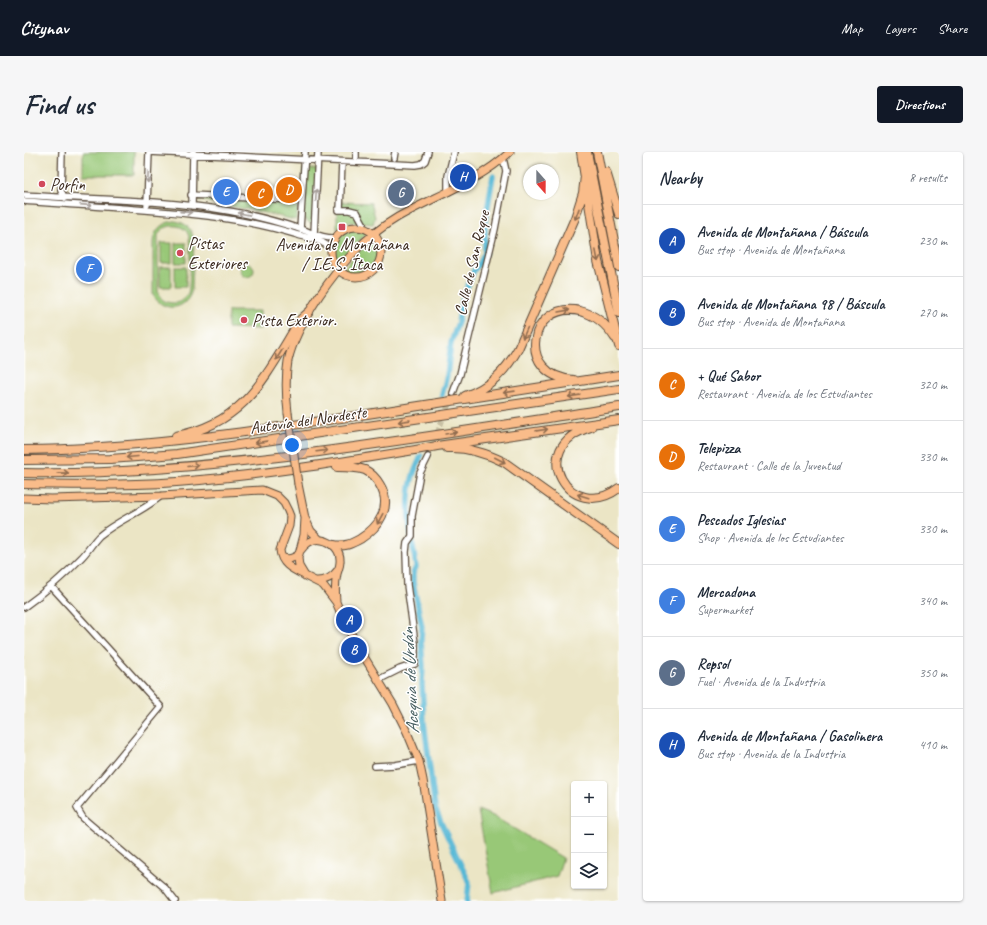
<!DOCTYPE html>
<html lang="en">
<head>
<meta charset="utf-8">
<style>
	:root { --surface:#fff; --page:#f6f6f7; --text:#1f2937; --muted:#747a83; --line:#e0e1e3; --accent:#111827 }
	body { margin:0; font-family:Caveat,sans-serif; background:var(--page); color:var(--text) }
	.controls { position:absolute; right:12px; bottom:12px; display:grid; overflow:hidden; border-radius:4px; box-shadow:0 1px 3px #0004 }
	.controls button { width:36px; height:36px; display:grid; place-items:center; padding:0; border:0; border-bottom:1px solid var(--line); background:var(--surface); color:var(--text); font:20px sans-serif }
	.compass { position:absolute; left:499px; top:12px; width:36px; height:36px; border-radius:50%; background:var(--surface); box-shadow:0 1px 3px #0004; rotate:159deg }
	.you { position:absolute; left:268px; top:293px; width:14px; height:14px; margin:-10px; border:3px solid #fff; border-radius:50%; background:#1a73e8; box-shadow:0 0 0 6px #1a73e833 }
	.badge { display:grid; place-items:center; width:26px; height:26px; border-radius:50%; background:var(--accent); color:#fff; font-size:13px; font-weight:700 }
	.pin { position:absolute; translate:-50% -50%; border:2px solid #fff; box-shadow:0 1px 4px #0006 }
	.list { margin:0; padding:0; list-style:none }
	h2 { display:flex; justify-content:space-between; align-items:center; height:52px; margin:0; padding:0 16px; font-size:17px }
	h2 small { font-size:13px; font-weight:400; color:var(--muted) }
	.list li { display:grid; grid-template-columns:26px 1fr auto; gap:12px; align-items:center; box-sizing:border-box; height:72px; padding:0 16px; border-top:1px solid var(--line) }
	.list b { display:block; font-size:15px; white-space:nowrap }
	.list p { margin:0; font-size:13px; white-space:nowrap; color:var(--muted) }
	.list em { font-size:13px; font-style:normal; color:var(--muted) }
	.icon { flex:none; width:22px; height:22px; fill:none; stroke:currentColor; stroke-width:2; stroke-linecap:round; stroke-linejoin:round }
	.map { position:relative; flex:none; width:595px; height:749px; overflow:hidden; border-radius:4px }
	header { display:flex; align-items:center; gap:24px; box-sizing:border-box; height:56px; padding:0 20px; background:var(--accent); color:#fff }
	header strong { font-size:19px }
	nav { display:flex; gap:22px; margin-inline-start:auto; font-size:14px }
	.intro { display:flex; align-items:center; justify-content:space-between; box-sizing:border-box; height:96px; padding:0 24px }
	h1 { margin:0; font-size:28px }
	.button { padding:10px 18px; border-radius:4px; background:var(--accent); color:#fff; font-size:14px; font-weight:700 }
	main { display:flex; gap:24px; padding:0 24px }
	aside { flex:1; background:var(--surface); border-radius:4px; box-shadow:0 1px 3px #0004 }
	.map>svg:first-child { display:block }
	.green { fill:#98c877; stroke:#6a794a; fill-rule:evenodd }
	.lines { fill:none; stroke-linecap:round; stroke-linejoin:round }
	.canal { stroke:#56b8d5; stroke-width:5.5 }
	.minor-tunnel { stroke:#c8c0a4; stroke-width:5.5; stroke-dasharray:5.5 3; stroke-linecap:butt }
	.minor-casing { stroke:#554637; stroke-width:8 }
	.major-casing { stroke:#554637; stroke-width:9 }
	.highway-casing { stroke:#554637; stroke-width:10 }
	.minor { stroke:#fff; stroke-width:5.5 }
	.major { stroke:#f9bc8a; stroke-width:7 }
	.highway { stroke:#f9bc8a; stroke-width:8 }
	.major-bridge-casing { stroke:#554637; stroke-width:9; stroke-linecap:butt }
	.major-bridge { stroke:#f9bc8a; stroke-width:7 }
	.oneway { stroke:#a79f9a }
	.oneway2 { stroke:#906c4f }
	.poi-dot { fill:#d1495b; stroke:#fff; stroke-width:1.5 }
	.labels { text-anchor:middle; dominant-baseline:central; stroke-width:3; stroke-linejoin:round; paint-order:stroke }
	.poi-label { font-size:17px; fill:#3b2a1e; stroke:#fff; text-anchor:start }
	.street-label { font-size:17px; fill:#3b2a1e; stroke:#fff }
	.water-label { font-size:18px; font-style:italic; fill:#445c5e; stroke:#fff }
</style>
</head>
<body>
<header>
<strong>Citynav</strong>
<nav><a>Map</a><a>Layers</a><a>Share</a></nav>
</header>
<div class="intro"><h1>Find us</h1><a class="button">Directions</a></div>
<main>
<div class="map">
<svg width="595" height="749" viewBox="0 0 595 749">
	<rect width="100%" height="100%" fill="#fff"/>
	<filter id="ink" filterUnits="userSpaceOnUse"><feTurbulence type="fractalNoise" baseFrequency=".025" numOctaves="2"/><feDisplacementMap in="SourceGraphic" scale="8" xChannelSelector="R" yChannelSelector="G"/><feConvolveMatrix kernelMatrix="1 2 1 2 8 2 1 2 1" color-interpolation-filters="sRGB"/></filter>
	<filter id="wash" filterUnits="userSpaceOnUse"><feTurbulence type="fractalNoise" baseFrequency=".012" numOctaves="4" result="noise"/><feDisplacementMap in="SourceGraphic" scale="16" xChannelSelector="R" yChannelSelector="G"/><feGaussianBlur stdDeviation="0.9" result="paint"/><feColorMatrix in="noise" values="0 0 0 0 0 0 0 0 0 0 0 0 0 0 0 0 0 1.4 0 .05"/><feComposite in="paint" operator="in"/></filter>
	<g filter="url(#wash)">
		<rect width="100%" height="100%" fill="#ebe5c5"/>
		<path class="green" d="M59 0H110V23H59Z
			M279 17H294L291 74 277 65Z
			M174 44 274 48 273 65 271 68 237 60 175 48Z
			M313 50 347 51 351 65 349 72 326 70 313 77Z
			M151 69C163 71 168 77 170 89L168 137C164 158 140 162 129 143V90C130 77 139 70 151 69ZM146 74C153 73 161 75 164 82 167 88 166 136 164 141 159 155 137 154 134 140V83L138 77Z
			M330 77H336L344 80 313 111C305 95 313 80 330 77Z
			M350 86H352C364 110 343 130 320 119V117L333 101Z
			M137 91H148V111H137Z
			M151 91H162V111H151Z
			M216 118a7 7 0 1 1 14 0a7 7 0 1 1-14 0Z
			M136 115H147V135H136Z
			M151 115H162V135H151Z
			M204 159H236V177L204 176Z
			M454 658 469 664 539 706 533 724 469 741Z"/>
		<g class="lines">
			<path class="canal" d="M418 243 423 223 427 191 434 170 438 148 450 118 456 111 461 101V71L469 24
				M397 304C394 312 390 319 388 327 380 357 388 385 392 415L389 421V430L398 475 397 488 399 514 398 532 400 570 411 656 419 675 445 730 443 749"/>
		</g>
	</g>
	<g filter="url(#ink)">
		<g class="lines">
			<path class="minor-tunnel" d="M404 305 429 241"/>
			<defs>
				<path id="minor" d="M38 0 37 39 41 46
					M125 0 391 13 397 12 401 9 404 0
					M332 5V0
					M370 6 371 0
					M424 40V24L430 0
					M0 43C68 48 138 47 205 59 228 63 251 69 273 76 285 79 298 87 311 86
					M167 43 269 48
					M0 49C36 52 73 54 109 57 165 61 220 66 274 83 285 86 299 88 307 97
					M123 53 125 0
					M168 54 169 0
					M314 58H325L333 60 339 71
					M316 58 318 10
					M276 77 281 0
					M290 82 294 0
					M429 241 436 222 471 77 482 19 479 6
					M27 434 137 555 53 656 59 666 141 736 151 749
					M0 455C21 440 40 424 58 405 64 399 69 390 75 384 94 368 118 360 137 344
					M354 528 376 517 391 512V491L383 433 382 400 383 391 388 384V364L396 321 404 305
					M351 614 371 613 395 609"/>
				<path id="major" d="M307 100a25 25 0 1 1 50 0a25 25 0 1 1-50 0Z
					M264 261C262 244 261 227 264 209 269 186 282 164 295 144 317 112 340 85 374 65 411 44 454 30 486 0
					M274 332 281 366 280 383 274 406 275 414 281 424 299 433 312 450 321 471 336 498 369 552 383 580 395 609 399 628 418 749
					M0 346 27 347 137 344 238 338 253 344 260 351 264 359 266 364 265 374 256 398C257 412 268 417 280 423
					M282 368 287 379 295 387
					M277 398C282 391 289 386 298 388 309 390 317 399 316 410 316 414 314 418 313 422 311 431 311 439 312 448
					M258 405C264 409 270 406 275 402
					M293 429C302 429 308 426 314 418"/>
				<path id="highway" d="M557 0 574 109 595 194
					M563 0 595 161
					M573 0 595 115
					M582 20 595 62
					M550 228C491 224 504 148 556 159 572 163 583 173 591 186
					M441 244C466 235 481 220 494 197L551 66 559 41 561 24
					M567 275C500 295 546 373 595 336
					M152 284C223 271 242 222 277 167L285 160
					M423 296C444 295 462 301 480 310L595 392
					M0 298C109 297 217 281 324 265 414 251 505 237 595 223
					M0 308 86 307 153 302 595 237
					M0 321C88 323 175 314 263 304 374 290 484 272 595 255
					M0 332C59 333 118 334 176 328 250 321 323 309 397 297L413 294 595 268
					M310 393C320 395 327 392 336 387 355 375 369 355 356 333 352 326 347 321 341 318 332 315 322 315 313 315"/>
			</defs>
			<use href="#minor" class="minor-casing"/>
			<use href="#major" class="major-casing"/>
			<use href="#highway" class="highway-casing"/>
			<use href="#minor" class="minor"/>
			<use href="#major" class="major"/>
			<use href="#highway" class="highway"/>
			<defs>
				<path id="major-bridge" d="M264 261 274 332"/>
			</defs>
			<use href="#major-bridge" class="major-bridge-casing"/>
			<use href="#major-bridge" class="major-bridge"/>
		</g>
		<defs><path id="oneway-shaft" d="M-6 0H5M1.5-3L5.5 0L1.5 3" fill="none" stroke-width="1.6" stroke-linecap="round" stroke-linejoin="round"/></defs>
		<g class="oneway">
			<use href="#oneway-shaft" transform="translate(124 25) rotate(92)"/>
			<use href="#oneway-shaft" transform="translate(292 43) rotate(-87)"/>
			<use href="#oneway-shaft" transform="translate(62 53) rotate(4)"/>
			<use href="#oneway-shaft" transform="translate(162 60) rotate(4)"/>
			<use href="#oneway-shaft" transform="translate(220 62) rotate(-169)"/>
		</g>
		<g class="oneway2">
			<use href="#oneway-shaft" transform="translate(553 62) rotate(110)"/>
			<use href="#oneway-shaft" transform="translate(573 104) rotate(79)"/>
			<use href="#oneway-shaft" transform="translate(540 159) rotate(-10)"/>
			<use href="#oneway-shaft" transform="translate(501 181) rotate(114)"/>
			<use href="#oneway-shaft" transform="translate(255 203) rotate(122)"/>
			<use href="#oneway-shaft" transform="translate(485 240) rotate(172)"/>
			<use href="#oneway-shaft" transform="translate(550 244) rotate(172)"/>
			<use href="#oneway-shaft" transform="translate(380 269) rotate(172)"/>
			<use href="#oneway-shaft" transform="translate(518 278) rotate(-8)"/>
			<use href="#oneway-shaft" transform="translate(427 281) rotate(-9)"/>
			<use href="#oneway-shaft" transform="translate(237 290) rotate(172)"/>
			<use href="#oneway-shaft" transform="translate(298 299) rotate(-7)"/>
			<use href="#oneway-shaft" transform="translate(108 305) rotate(175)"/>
			<use href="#oneway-shaft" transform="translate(476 308) rotate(27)"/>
			<use href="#oneway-shaft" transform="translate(169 314) rotate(-5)"/>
			<use href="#oneway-shaft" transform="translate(39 321) rotate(1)"/>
			<use href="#oneway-shaft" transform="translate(559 344) rotate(-163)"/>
			<use href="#oneway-shaft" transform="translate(356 367) rotate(118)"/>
		</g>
	</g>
	<g class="poi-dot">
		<circle cx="18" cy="32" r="4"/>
		<rect x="314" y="71" width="8" height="8" rx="2"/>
		<circle cx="156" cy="101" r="4"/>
		<circle cx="220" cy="168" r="4"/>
	</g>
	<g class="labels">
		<g class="poi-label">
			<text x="26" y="32">Porfin</text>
			<text x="164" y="91">Pistas<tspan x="164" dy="20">Exteriores</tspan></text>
			<text x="318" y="92" text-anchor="middle">Avenida de Montañana<tspan x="318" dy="20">/ I.E.S. Ítaca</tspan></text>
			<text x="228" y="168">Pista Exterior.</text>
		</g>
		<g class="street-label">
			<text transform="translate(448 111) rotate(-77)">Calle de San Roque</text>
			<text transform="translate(284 268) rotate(-8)">Autovía del Nordeste</text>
		</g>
		<g class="water-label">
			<text transform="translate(386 529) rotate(-93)">Acequia de Urdán</text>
		</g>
	</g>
</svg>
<div class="controls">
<button>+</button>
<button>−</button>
<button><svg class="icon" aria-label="layers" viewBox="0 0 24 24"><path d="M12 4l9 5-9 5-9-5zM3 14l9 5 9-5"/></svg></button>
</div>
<svg class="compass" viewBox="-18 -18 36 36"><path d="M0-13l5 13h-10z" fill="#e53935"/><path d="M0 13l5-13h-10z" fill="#747a83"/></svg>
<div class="you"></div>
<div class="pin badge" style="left:325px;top:468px;background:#1a4fb4">A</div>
<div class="pin badge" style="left:330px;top:498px;background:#1a4fb4">B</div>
<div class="pin badge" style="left:236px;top:42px;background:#e8710a">C</div>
<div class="pin badge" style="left:265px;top:38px;background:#e8710a">D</div>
<div class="pin badge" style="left:202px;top:40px;background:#3f7fe0">E</div>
<div class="pin badge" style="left:65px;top:117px;background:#3f7fe0">F</div>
<div class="pin badge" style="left:377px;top:41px;background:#5c6f8a">G</div>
<div class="pin badge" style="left:439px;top:25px;background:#1a4fb4">H</div>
</div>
<aside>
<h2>Nearby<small>8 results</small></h2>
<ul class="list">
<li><span class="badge" style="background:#1a4fb4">A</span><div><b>Avenida de Montañana / Báscula</b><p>Bus stop · Avenida de Montañana</p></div><em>230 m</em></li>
<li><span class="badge" style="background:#1a4fb4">B</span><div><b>Avenida de Montañana 98 / Báscula</b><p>Bus stop · Avenida de Montañana</p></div><em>270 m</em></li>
<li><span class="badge" style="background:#e8710a">C</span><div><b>+ Qué Sabor</b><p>Restaurant · Avenida de los Estudiantes</p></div><em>320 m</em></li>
<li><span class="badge" style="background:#e8710a">D</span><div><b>Telepizza</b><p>Restaurant · Calle de la Juventud</p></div><em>330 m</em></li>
<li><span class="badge" style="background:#3f7fe0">E</span><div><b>Pescados Iglesias</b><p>Shop · Avenida de los Estudiantes</p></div><em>330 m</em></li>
<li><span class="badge" style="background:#3f7fe0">F</span><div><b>Mercadona</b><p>Supermarket</p></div><em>340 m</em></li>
<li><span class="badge" style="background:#5c6f8a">G</span><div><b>Repsol</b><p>Fuel · Avenida de la Industria</p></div><em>350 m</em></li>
<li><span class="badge" style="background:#1a4fb4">H</span><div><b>Avenida de Montañana / Gasolinera</b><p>Bus stop · Avenida de la Industria</p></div><em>410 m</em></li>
</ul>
</aside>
</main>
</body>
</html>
